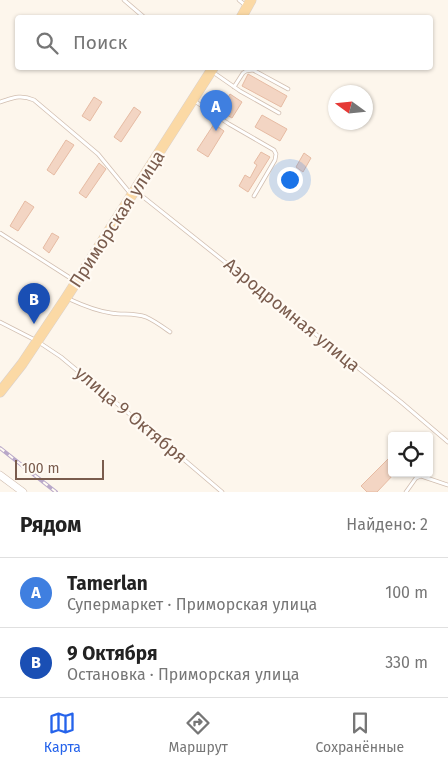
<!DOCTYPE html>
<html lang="ru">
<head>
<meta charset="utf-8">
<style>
	:root { --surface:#fff; --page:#f6f6f6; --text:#222; --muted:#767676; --line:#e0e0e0; --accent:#2563eb }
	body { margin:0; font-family:"Fira Sans",sans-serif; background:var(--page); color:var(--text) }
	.controls { position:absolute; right:15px; bottom:15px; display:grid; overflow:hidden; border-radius:5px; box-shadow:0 1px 4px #0004 }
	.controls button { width:45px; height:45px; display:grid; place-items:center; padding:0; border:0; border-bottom:1px solid var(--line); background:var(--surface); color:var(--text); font:25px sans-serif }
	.compass { position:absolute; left:328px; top:85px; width:45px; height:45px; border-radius:50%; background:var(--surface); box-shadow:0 1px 4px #0004; rotate:285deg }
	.scale { position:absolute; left:15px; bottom:12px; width:89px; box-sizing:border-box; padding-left:5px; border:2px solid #7a5c4d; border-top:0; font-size:14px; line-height:18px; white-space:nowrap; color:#7a5c4d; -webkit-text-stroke:4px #fffaf3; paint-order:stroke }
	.you { position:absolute; left:289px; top:179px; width:18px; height:18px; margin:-12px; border:4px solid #fff; border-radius:50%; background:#1a73e8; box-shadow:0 0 0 8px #1a73e833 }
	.badge { display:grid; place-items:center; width:32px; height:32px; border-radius:50%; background:var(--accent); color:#fff; font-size:16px; font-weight:700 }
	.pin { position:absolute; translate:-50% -41px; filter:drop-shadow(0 1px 2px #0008) }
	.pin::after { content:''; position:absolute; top:26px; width:18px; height:15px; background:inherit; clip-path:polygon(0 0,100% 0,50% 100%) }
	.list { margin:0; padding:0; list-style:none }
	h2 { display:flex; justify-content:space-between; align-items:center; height:65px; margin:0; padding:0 20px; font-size:21px }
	h2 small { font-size:16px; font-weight:400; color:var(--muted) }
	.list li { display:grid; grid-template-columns:32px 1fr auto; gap:15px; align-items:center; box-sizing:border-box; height:70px; padding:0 20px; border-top:1px solid var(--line) }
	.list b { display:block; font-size:19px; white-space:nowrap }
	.list p { margin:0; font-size:16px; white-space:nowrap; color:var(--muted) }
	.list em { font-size:16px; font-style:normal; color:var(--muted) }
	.icon { flex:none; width:28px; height:28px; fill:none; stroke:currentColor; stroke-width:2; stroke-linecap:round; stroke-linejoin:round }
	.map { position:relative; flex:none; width:448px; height:492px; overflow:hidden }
	.search { position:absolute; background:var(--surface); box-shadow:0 1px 4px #0004; left:15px; right:15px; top:15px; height:55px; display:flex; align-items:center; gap:12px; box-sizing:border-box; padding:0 18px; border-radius:5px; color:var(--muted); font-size:19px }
	.sheet { height:205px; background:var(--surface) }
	nav { display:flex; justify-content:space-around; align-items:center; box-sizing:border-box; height:70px; border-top:1px solid var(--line); background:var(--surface); font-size:14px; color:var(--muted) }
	nav a { display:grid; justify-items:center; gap:2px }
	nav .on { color:var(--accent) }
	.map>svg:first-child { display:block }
	.building { fill:#f3d5c3; stroke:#e6bba3 }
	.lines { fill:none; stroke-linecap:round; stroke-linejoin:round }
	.service-casing { stroke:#d1beb0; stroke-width:4.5 }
	.minor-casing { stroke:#d1beb0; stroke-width:8 }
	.primary-casing { stroke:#dad1cd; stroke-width:11 }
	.service { stroke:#fff; stroke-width:3 }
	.minor { stroke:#fff; stroke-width:7 }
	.primary { stroke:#fbd9a5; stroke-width:10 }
	.rail-casing { stroke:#b9a8c9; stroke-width:4 }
	.rail { stroke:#fffaf3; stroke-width:2; stroke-dasharray:5.5; stroke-linecap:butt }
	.labels { text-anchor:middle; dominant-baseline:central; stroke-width:4.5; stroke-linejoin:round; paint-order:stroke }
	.street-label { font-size:18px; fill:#7a5c4d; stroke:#fffaf3 }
</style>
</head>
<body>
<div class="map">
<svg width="448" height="492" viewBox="0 0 448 492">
	<rect width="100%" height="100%" fill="#fdf6ec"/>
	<path class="building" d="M248 74 287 96 281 107 242 86Z
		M230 94 242 102 232 118 220 111Z
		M94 97 102 102 90 121 82 116Z
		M134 107 141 112 121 142 114 137Z
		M262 115 287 129 280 141 255 127Z
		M214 124 224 131 208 157 197 150Z
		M66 140 74 145 54 175 47 170Z
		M261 152 270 157 248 192 239 186 245 175 250 178 257 165 254 163Z
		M304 153 311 158 303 172 296 167Z
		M99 163 106 169 86 198 79 193Z
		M25 201 34 207 18 231 10 226Z
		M52 233 59 237 49 253 43 248Z
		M392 455V473H395L377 492H367L361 486Z"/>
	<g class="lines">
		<defs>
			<path id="service" d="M124 0 145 18
				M239 0 245 5
				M207 68 240 91 279 113
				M234 87 243 73 246 71 253 70 288 89
				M193 100 229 124 274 150 276 154 275 160 254 196
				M0 102C13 98 20 94 34 100L98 154 130 193
				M137 192 401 402 448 442
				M0 233 75 281
				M69 299C82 305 96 311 111 313 123 315 134 313 146 317 155 321 163 327 170 332
				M0 322 37 341 61 357 168 446 222 492
				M406 492 416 478 421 476 448 485"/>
			<path id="minor" d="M0 475 23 492"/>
			<path id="primary" d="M241 18 251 0
				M0 392 22 364 66 298 213 68"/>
		</defs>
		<use href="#service" class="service-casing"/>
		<use href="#minor" class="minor-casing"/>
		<use href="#primary" class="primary-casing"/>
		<use href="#service" class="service"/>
		<use href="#minor" class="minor"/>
		<use href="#primary" class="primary"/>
		<defs>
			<path id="rail" d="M0 448 56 492"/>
		</defs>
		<use href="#rail" class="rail-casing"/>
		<use href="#rail" class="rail"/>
	</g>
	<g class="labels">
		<g class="street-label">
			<text transform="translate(117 219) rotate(-57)">Приморская улица</text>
			<text transform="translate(292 315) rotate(39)">Аэродромная улица</text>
			<text transform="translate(131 415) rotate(40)">улица 9 Октября</text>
		</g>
	</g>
</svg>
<div class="controls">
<button><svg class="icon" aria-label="locate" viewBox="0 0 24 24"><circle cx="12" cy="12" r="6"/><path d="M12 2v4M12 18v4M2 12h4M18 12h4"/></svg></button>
</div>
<svg class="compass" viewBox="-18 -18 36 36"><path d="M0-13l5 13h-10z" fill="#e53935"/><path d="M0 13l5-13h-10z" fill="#767676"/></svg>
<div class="scale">100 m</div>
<div class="you"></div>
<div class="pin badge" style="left:216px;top:131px;background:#3f7fe0">A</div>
<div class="pin badge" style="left:34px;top:324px;background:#1a4fb4">B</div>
<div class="search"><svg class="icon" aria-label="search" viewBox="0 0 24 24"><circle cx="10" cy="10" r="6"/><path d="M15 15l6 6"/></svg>Поиск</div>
</div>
<section class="sheet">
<h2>Рядом<small>Найдено: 2</small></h2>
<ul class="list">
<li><span class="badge" style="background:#3f7fe0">A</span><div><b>Tamerlan</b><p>Супермаркет · Приморская улица</p></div><em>100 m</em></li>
<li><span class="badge" style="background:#1a4fb4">B</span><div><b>9 Октября</b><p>Остановка · Приморская улица</p></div><em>330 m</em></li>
</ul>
</section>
<nav>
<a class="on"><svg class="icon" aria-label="map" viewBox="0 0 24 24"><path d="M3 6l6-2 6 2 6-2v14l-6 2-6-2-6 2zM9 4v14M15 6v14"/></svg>Карта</a>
<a><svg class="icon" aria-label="directions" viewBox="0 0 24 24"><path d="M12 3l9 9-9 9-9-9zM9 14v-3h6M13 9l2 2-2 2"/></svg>Маршрут</a>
<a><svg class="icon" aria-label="saved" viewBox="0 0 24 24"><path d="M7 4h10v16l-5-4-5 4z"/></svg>Сохранённые</a>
</nav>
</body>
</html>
